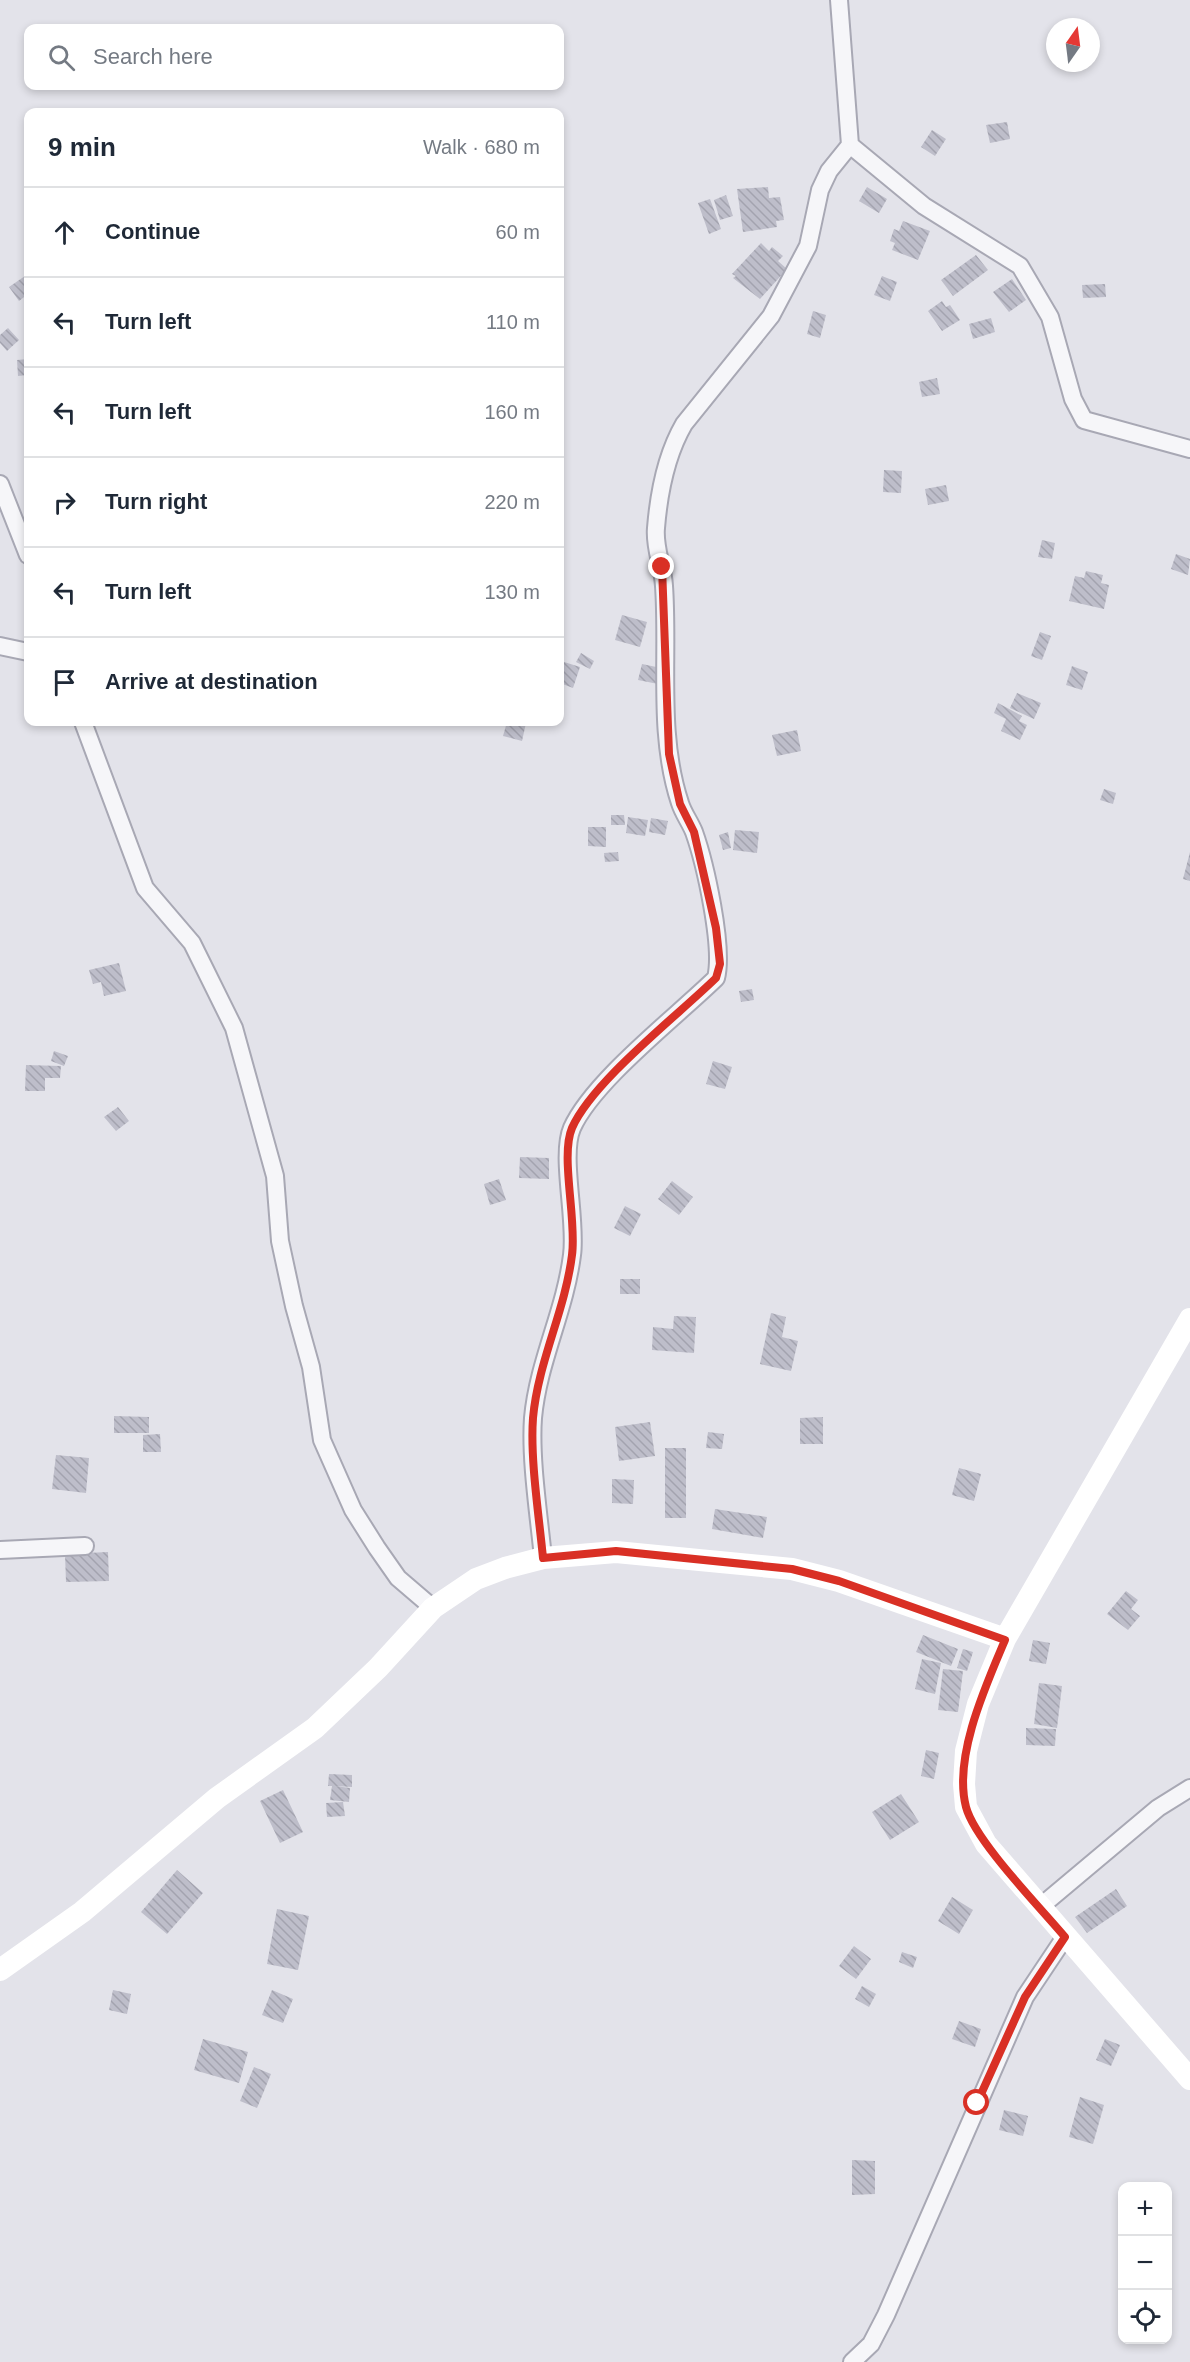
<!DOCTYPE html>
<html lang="en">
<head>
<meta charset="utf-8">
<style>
	:root { --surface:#fff; --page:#f2f2f3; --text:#1f2937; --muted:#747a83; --line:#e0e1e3 }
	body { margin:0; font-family:Arial,sans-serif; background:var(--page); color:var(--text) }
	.controls { position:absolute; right:18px; bottom:18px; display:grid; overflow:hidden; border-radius:12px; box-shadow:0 3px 9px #0003 }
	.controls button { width:54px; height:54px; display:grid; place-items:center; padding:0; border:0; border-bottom:2px solid var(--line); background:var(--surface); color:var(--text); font:30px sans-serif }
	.compass { position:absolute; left:1046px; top:18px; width:54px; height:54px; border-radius:50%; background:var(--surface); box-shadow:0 3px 9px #0003; rotate:14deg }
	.stop { position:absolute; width:18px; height:18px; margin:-14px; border:4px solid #d93025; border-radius:50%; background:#fff }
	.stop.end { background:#d93025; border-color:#fff; box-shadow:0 2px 6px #0008 }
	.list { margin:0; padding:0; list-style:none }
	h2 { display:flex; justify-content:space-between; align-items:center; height:78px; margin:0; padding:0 24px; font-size:26px }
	h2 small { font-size:20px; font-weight:400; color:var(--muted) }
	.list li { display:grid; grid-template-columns:39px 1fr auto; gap:18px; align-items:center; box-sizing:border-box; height:90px; padding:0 24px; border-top:2px solid var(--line) }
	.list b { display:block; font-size:22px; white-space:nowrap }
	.list em { font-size:20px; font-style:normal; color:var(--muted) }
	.icon { flex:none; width:33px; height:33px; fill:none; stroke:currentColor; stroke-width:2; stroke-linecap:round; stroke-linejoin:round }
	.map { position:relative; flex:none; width:1190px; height:2362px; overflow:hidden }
	.search { position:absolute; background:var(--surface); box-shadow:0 3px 9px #0003; left:24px; top:24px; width:540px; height:66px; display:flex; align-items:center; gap:15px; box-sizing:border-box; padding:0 21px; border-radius:12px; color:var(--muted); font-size:22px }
	.panel { position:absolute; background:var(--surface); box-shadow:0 3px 9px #0003; left:24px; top:108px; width:540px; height:618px; border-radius:12px }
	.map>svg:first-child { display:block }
	.building { fill:url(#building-back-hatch) }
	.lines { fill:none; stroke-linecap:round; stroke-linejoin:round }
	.street-casing { stroke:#a8a8b4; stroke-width:20 }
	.street { stroke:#f6f6f9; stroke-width:16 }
	.secondary { stroke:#fff; stroke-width:22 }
	.route { stroke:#d93025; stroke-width:8 }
</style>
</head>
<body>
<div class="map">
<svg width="1190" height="2362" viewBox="0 0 1190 2362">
	<defs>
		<pattern id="building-back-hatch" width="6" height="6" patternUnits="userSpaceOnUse" patternTransform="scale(1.5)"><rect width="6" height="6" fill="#bebeca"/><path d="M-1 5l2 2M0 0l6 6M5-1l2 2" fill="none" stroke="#a3a3af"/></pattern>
	</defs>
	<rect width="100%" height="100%" fill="#e3e3ea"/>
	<path class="building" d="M1007 122 1010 139 990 143 986 125Z
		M932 130 946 139 935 156 921 147Z
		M768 187 769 198 780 197 784 220 776 221 777 227 743 232 737 189Z
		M867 187 887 199 879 213 859 201Z
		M726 195 733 216 720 220 714 200Z
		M710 199 721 229 709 234 698 203Z
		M903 221 930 231 918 260 892 250 895 243 890 241 894 229 899 231Z
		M761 243 769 251 772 247 783 256 778 261 787 269 760 299 733 278 736 276 732 274Z
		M976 255 988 270 953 296 941 280Z
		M25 276 28 281V294L19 301 9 287Z
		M882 276 897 282 890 301 874 295Z
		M1012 279 1026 300 1009 312 993 292Z
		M1105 284 1106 297 1083 298 1082 285Z
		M942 301 946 307 950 305 960 320 942 331 928 311Z
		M813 311 826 315 820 338 807 334Z
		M991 318 995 332 973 339 969 324Z
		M8 328 19 340 7 351 0 343V335Z
		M28 359V375L18 376 17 360Z
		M937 378 940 394 922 397 919 382Z
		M884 470 902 471 901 493 883 492Z
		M946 485 949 501 928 505 925 489Z
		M1042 540 1055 543 1052 559 1038 557Z
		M1176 554 1190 559 1188 575 1171 569Z
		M1086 571 1103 575 1101 583 1109 585 1104 609 1069 601 1075 576 1084 578Z
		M622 615 647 622 640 647 615 640Z
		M1040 632 1051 636 1042 660 1031 656Z
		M581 653 594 661 590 669 576 662Z
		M561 661 580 667 573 688 560 683Z
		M642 664 661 668 658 684 638 680Z
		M1072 666 1088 672 1082 690 1066 685Z
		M1017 693 1041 703 1034 719 1010 708Z
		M998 703 1022 716 1019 721 1027 725 1020 740 1001 731 1006 719 994 713Z
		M507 722 526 723 522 741 503 736Z
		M797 730 801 751 777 756 772 735Z
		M1104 789 1116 793 1113 804 1100 800Z
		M611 815H624L625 825H611Z
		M628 817 648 820 645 836 626 833Z
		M651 818 668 821 665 835 649 832Z
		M588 827H606V847L588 846Z
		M735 830 759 832 757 853 733 850Z
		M728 832 731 848 723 850 719 835Z
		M618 852 619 861 605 862 604 853Z
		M1190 852V881L1183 879Z
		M119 963 126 991 104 996 101 982 93 984 89 970Z
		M752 989 754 1000 741 1002 739 991Z
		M54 1051 68 1056 64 1066 51 1061Z
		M713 1061 732 1067 725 1089 706 1084Z
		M26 1065 61 1066 60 1078H45V1091H25Z
		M118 1107 129 1121 116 1131 104 1117Z
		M520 1157 549 1158V1179L519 1178Z
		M499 1179 506 1200 490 1205 484 1184Z
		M672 1181 693 1197 679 1215 658 1199Z
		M625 1206 641 1214 630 1236 614 1228Z
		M620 1279H640V1294H620Z
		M771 1313 786 1317 782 1337 798 1341 791 1371 760 1364Z
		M674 1316 696 1317 694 1353 652 1350 653 1327 673 1329Z
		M114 1416 149 1417V1433H114Z
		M823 1417V1444H800V1418Z
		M650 1422 655 1456 619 1461 615 1427Z
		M708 1432 724 1434 722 1449 706 1448Z
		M160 1434 161 1452H143V1435Z
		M665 1448H686V1518H665Z
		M56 1455 89 1458 86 1493 52 1489Z
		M959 1468 981 1474 974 1501 952 1495Z
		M612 1479 634 1480 633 1504 612 1503Z
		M715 1509 767 1517 763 1538 712 1529Z
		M108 1552 109 1581 66 1582 65 1554Z
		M1126 1591 1138 1600 1131 1609 1140 1616 1128 1630 1107 1614Z
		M923 1635 958 1649 951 1666 916 1652Z
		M1033 1640 1050 1643 1046 1664 1029 1661Z
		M963 1649 973 1652 967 1671 957 1668Z
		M922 1659 941 1663 935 1694 915 1689Z
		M943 1669 963 1671 958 1712 938 1710Z
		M1039 1683 1062 1686 1057 1728 1034 1724Z
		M1026 1728 1056 1729 1055 1746 1026 1745Z
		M926 1750 939 1753 934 1779 921 1776Z
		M329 1774 352 1775V1787L335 1786 350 1788 349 1802 330 1800 332 1786H328Z
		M283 1790 303 1832 280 1843 260 1801Z
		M901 1794 919 1822 890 1840 872 1812Z
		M343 1802 345 1816 327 1817 326 1803Z
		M177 1870 203 1893 167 1934 141 1912Z
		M1116 1889 1127 1906 1087 1933 1075 1917Z
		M952 1897 973 1910 959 1934 938 1921Z
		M277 1909 309 1916 298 1970 267 1964Z
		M854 1946 871 1959 856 1979 839 1966Z
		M902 1952 917 1957 913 1968 899 1962Z
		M862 1986 876 1994 869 2007 855 1999Z
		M113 1990 131 1994 127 2014 109 2010Z
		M272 1990 293 1999 283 2023 262 2015Z
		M959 2021 981 2029 975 2047 952 2039Z
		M203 2039 248 2052 239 2083 194 2070Z
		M1105 2039 1120 2045 1111 2066 1096 2060Z
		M254 2067 271 2074 257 2108 240 2101Z
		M1080 2097 1104 2105 1093 2144 1069 2137Z
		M1004 2110 1028 2116 1023 2136 999 2130Z
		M852 2160 875 2161V2194L852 2195Z"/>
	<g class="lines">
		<defs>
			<path id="street" d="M839 0 850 145 924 206 1020 266 1050 317 1073 399 1084 420 1190 449
				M0 484 28 555
				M0 646 28 652
				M83 722 145 888 192 943 234 1028 275 1176 280 1241 294 1306 311 1367 322 1440 353 1510 377 1548 398 1578 433 1608
				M0 1550 85 1546
				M543 1558C539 1516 530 1459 533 1418 538 1362 565 1311 572 1255 577 1220 560 1156 572 1128 593 1081 676 1017 716 978 724 947 705 863 694 832 690 822 683 813 680 803 657 734 669 657 664 586 663 566 654 548 656 528 659 491 666 455 684 424L771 316 808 246 820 190 829 171 850 145
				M1040 1907 1158 1808 1190 1788
				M852 2362 871 2344 886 2315 1025 1997 1065 1937"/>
		</defs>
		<use href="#street" class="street-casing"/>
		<use href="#street" class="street"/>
		<path class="secondary" d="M1190 1319 1005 1639 978 1704 966 1751 964 1784 966 1807 986 1844 1190 2079
			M0 1970 82 1912 217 1798 315 1728 378 1668 433 1608 476 1579 505 1568 543 1558 616 1552 792 1569 839 1581 1005 1639"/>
	</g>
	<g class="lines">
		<path class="route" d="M662 567 669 754 680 804 694 832 716 928 720 964 716 978C676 1017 593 1081 572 1128 560 1156 577 1220 572 1255 565 1311 538 1362 533 1418 530 1459 539 1516 543 1558L616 1551 792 1569 839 1581 1005 1640C986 1685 953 1757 966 1807 975 1841 1040 1907 1065 1937L1025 1997 977 2103"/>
	</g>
</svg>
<div class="controls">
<button>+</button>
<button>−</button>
<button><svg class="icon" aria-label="locate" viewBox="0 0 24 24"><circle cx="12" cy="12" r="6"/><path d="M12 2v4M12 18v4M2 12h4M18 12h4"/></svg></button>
</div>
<svg class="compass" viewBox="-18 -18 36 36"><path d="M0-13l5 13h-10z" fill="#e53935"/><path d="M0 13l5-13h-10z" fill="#747a83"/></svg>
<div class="stop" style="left:977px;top:2103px"></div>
<div class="stop end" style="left:662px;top:567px"></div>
<div class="search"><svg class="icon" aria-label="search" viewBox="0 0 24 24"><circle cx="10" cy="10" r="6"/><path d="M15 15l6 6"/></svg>Search here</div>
<section class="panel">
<h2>9 min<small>Walk · 680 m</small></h2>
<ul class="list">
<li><svg class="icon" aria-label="ahead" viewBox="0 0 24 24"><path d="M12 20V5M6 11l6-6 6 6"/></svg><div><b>Continue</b></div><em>60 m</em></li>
<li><svg class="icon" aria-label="left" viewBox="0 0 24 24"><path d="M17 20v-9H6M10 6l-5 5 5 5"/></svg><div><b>Turn left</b></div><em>110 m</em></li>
<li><svg class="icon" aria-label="left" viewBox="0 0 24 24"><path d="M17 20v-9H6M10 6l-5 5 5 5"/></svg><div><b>Turn left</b></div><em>160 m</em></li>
<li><svg class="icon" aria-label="right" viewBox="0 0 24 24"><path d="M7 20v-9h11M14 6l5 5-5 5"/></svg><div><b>Turn right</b></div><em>220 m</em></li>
<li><svg class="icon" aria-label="left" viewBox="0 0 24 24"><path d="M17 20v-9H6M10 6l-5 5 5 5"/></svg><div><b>Turn left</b></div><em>130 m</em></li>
<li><svg class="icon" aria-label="arrive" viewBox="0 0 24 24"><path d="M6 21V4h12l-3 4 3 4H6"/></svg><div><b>Arrive at destination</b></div></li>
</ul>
</section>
</div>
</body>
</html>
